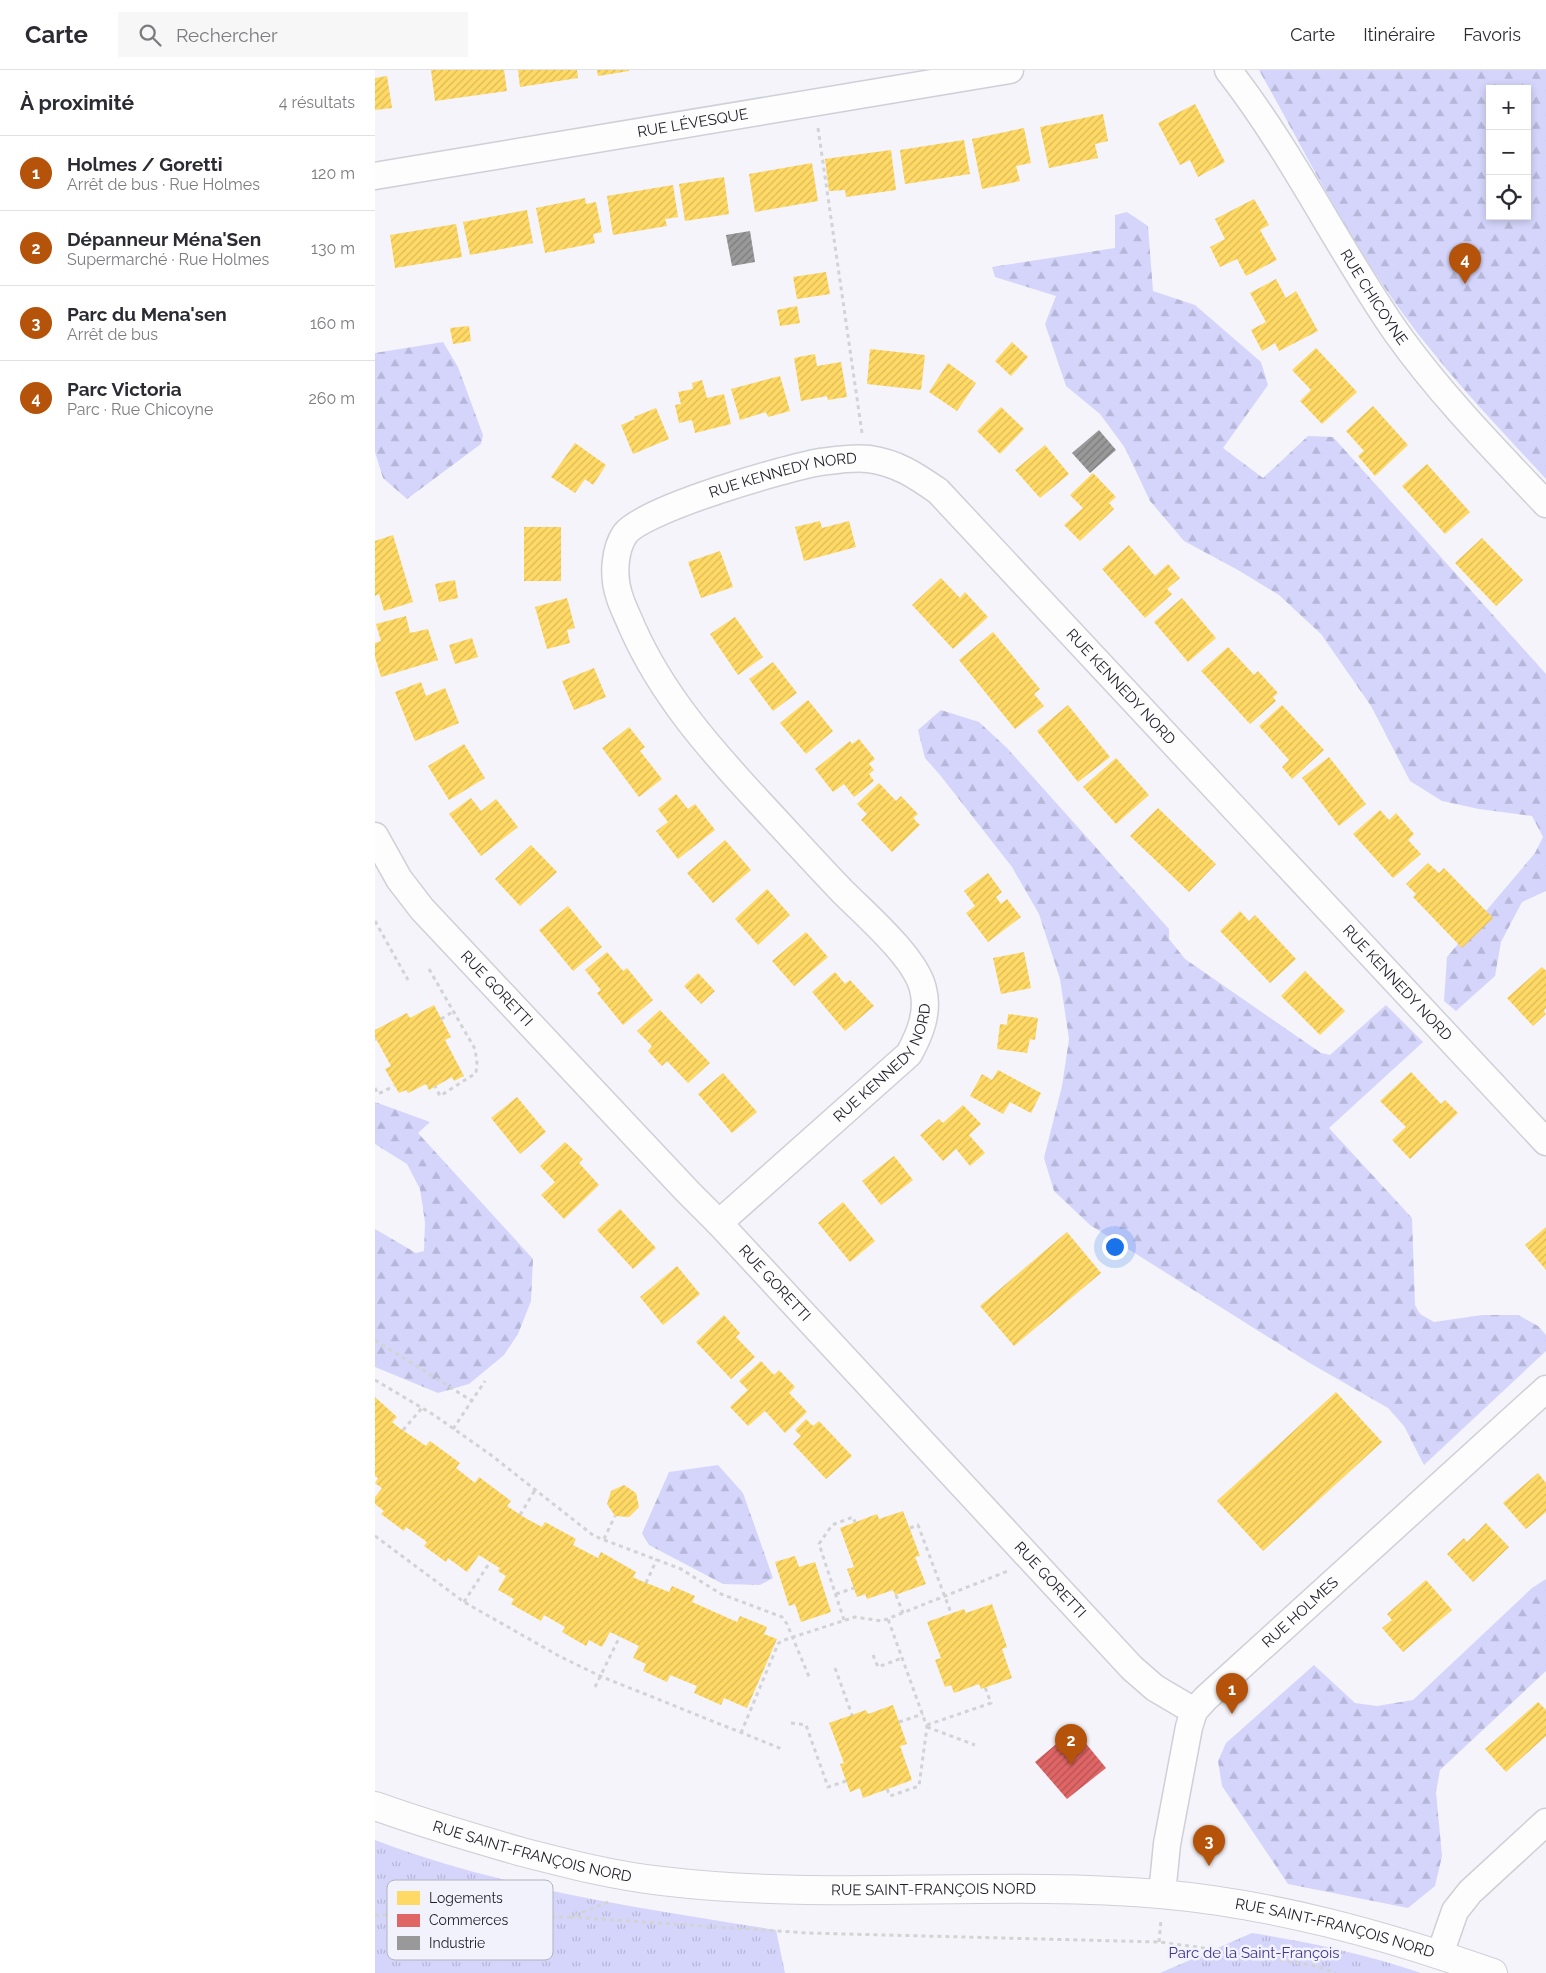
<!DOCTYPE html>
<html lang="fr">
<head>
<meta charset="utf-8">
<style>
	:root { --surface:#fff; --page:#f7f7f7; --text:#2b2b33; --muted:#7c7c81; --line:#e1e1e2; --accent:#b45309 }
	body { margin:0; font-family:Raleway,sans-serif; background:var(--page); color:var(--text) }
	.controls { position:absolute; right:15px; top:15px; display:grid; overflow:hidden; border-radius:0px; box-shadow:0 2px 8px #0003 }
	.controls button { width:45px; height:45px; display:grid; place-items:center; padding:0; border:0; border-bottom:1px solid var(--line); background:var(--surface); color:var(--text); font:25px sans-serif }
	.you { position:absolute; left:739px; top:1176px; width:18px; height:18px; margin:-12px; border:4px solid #fff; border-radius:50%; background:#1a73e8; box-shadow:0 0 0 8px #1a73e833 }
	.badge { display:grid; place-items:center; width:32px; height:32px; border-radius:50%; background:var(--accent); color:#fff; font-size:16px; font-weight:700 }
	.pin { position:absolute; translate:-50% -41px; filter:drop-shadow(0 1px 2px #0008) }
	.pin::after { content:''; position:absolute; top:26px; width:18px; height:15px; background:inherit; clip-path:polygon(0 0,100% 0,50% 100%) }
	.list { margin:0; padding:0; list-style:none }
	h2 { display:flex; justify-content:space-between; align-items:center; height:65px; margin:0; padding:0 20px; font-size:21px }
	h2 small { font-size:16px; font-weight:400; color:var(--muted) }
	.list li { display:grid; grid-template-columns:32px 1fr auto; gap:15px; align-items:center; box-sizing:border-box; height:75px; padding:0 20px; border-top:1px solid var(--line) }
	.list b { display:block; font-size:19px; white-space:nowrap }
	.list p { margin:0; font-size:16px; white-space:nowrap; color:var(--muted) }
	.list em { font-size:16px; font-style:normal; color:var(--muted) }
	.icon { flex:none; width:28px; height:28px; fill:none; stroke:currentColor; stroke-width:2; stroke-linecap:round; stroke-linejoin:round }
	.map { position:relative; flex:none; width:1171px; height:1903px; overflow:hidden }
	header { display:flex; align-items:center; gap:30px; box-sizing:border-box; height:70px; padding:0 25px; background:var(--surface); border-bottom:1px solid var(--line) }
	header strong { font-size:24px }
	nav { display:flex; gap:28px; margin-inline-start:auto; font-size:18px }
	.search { width:350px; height:45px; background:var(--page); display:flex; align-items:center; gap:12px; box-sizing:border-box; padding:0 18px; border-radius:0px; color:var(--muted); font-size:19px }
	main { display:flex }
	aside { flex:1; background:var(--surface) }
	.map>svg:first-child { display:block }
	.grass { fill:url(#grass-tufts) }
	.forest { fill:url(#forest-firs); fill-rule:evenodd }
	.homes { fill:url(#homes-hatch) }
	.shops { fill:url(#shops-hatch) }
	.industry { fill:url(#industry-hatch) }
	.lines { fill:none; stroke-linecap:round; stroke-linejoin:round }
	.minor-casing { stroke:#cfd0d7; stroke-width:29 }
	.tertiary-casing { stroke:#cfd0d7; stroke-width:30 }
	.path { stroke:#d2d3d5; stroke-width:3; stroke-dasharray:4 4; stroke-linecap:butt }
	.minor { stroke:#fdfdfe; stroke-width:26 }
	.tertiary { stroke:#fdfdfe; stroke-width:28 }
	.labels { text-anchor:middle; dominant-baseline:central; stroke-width:5; stroke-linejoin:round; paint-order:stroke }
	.street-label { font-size:15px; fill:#1c1d25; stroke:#f2f2fc }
	.park-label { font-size:15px; fill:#41378b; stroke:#f2f2fc }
	.key { fill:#f2f2fc; stroke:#b2b2bc; stroke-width:1 }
	.key-label { font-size:14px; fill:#1c1d25 }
</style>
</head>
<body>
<header>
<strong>Carte</strong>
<div class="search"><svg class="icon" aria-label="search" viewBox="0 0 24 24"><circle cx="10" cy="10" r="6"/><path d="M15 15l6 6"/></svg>Rechercher</div>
<nav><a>Carte</a><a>Itinéraire</a><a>Favoris</a></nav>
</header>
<main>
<aside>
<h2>À proximité<small>4 résultats</small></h2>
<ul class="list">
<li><span class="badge">1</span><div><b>Holmes / Goretti</b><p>Arrêt de bus · Rue Holmes</p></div><em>120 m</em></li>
<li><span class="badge">2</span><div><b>Dépanneur Ména'Sen</b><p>Supermarché · Rue Holmes</p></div><em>130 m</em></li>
<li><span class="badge">3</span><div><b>Parc du Mena'sen</b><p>Arrêt de bus</p></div><em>160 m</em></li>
<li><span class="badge">4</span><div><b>Parc Victoria</b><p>Parc · Rue Chicoyne</p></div><em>260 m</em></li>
</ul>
</aside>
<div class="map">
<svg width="1171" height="1903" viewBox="0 0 1171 1903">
	<defs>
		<pattern id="grass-tufts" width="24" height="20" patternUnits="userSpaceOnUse" patternTransform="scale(1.25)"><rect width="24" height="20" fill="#d5d5fc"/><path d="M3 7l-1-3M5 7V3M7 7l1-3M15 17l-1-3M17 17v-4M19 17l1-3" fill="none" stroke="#b6b6d8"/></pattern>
		<pattern id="forest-firs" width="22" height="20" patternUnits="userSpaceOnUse" patternTransform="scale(1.25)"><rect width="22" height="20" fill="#d5d5fc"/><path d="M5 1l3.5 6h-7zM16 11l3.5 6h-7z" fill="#b6b6d8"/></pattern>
		<pattern id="homes-hatch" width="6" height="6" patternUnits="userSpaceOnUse" patternTransform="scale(1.25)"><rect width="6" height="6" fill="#ffd966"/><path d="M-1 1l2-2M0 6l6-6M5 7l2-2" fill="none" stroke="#daba58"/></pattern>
		<pattern id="shops-hatch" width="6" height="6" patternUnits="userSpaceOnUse" patternTransform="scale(1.25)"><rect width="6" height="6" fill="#e06666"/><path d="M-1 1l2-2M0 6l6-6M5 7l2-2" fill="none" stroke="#b55354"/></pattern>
		<pattern id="industry-hatch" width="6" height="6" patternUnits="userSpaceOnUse" patternTransform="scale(1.25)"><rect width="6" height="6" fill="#999"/><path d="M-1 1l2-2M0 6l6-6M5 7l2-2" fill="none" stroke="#7c7c7d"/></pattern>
	</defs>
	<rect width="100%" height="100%" fill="#f4f4fa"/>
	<path class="grass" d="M0 1770C129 1819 266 1838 401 1860L410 1903H0Z
		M877 1863C934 1872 991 1884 1046 1903H785Z"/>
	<path class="forest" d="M884 0H1171V409C1122 356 1072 304 1029 245 973 169 930 82 884 0ZM1115 19H1152V146H1115Z
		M752 142 773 156 778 221 820 235 886 292 893 315 848 378 888 408 933 366 958 367 1171 604V821L1147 832 1126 872 1120 906 1081 941 1069 931 1072 887 1160 783 1168 767 1157 746 1104 739 1067 731 1035 711 996 636 946 564 904 525 863 500 809 471 775 431 750 378 725 344 691 316 670 254 681 226 620 207 617 197 740 178V145Z
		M68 272 83 297 108 365 106 374 32 429 8 408 0 382V283Z
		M566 640 604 652 632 678 794 859V869L810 889 946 983 955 985 1011 935 1048 972 954 1058 1037 1148 1040 1235 1045 1244 1059 1252 1107 1245H1143L1163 1256 1171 1265V1281L1049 1395 1029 1356 1013 1338 933 1292 715 1155 679 1121 669 1088 687 1016 694 969 685 909 664 844 637 797 565 705 550 688 543 660Z
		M0 1032 55 1052 43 1063 158 1189 156 1231 143 1264 129 1285 94 1314 63 1323 0 1297V1159L41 1183 49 1181 50 1152 45 1119 32 1094 0 1074Z
		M343 1395 368 1423 398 1508 385 1515 348 1514 274 1475 267 1463 294 1402Z
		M1171 1509V1601L1065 1700 1061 1722 1067 1786 1060 1816 1033 1838 913 1814 847 1716 843 1691 851 1673 939 1595 980 1633 1002 1636 1038 1630 1157 1518Z"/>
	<path class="homes" d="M56 0H129L132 21 60 31Z
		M143 0H202L203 8 145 17Z
		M222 0H254V1L223 6Z
		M12 6 17 38 0 40V8Z
		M820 34 850 92 823 107 815 90 805 95 783 53Z
		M728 44 733 71 720 74 723 88 674 98 665 57Z
		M649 58 656 93 641 96 645 111 607 119 597 69Z
		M589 70 595 104 530 114 525 80Z
		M516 80 521 120 471 127 470 120 454 121 450 89Z
		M437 93 443 131 380 142 374 104Z
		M349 107 354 144 310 151 304 114Z
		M298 115 303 147 290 149 292 156 238 165 232 126Z
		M210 128 211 134 221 132 227 162 218 164 220 173 170 183 161 138Z
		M879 129 894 155 885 160 902 190 871 206 862 189 845 197 835 177 850 169 840 149Z
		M152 140 158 173 95 185 88 152Z
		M81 154 87 187 20 198 15 165Z
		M451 202 455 224 422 229 418 207Z
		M901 209 911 228 921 221 943 261 904 281 900 273 887 281 876 260 891 252 875 223Z
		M422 236 425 253 405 256 402 240Z
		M94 256 96 271 78 274 75 258Z
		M637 272 653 287 636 306 620 291Z
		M941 278 982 322 947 354 925 331 936 320 917 300Z
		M495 279 550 285 546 320 492 314Z
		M440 284 442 296 466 292 472 327 453 330 452 326 426 331 419 288Z
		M573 293 601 313 582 341 554 322Z
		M405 306 415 341 393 347 391 342 365 350 356 319Z
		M327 310 332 328 349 324 356 354 320 363 317 350 304 353 300 335 306 334 303 322 318 319 317 313Z
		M998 336 1033 375 1000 406 983 386 989 381 971 361Z
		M626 337 649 359 625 384 602 361Z
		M281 338 294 369 258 384 246 355 260 349 259 347Z
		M200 373 231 395 218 415 210 409 200 423 176 407Z
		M670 375 694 404 665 428 640 400Z
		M1052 394 1095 442 1070 464 1027 416Z
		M718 403 741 427 734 433 739 439 705 471 689 455 708 438 695 425Z
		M445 451 447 458 474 451 481 477 429 491 420 457Z
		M149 457H186V511H149Z
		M18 465 38 532 9 541 4 524 0 526V471Z
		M1107 468 1148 510 1121 536 1080 493Z
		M754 475 780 506 793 494 805 508 792 519 797 524 770 548 727 499Z
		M345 481 358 517 326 528 313 492Z
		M566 508 585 528 590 522 613 547 578 579 537 535Z
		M80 510 83 528 64 532 60 514Z
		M192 528 200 558 192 560 195 573 172 579 160 537Z
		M807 528 841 568 813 592 779 552Z
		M31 546 35 563 53 559 63 590 6 607 0 587V573L6 571 1 554Z
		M360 547 388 587 363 605 335 564Z
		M618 562 665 619 659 624 669 636 640 659 584 590Z
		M97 568 103 587 80 594 74 575Z
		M853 577 879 605 883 601 903 623 898 627 901 631 875 654 826 601Z
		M398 592 422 623 398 641 374 609Z
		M219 598 231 627 199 640 187 611Z
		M46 612 51 626 70 618 84 653 40 671 20 622Z
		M433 630 458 661 431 684 405 653Z
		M693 635 735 687 703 712 662 661Z
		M907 635 949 680 917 709 907 697 914 690 884 656Z
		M254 657 270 677 265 681 287 709 264 727 227 678Z
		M484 669 500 689 494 694 499 700 494 704 499 711 479 727 469 714 458 722 440 699 475 671 477 674Z
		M89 674 110 708 74 730 53 696Z
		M954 687 991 734 964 756 927 708Z
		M741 688 774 725 741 754 708 717Z
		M504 713 521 731 526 726 543 744 538 748 545 755 517 782 486 750 492 744 482 734Z
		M301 724 313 739 320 734 340 760 303 789 281 761 293 752 283 739Z
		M96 728 106 741 121 729 143 757 106 786 74 744Z
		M783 738 841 794 814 822 755 766Z
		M1005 740 1014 750 1021 743 1039 764 1033 770 1046 784 1018 808 978 764Z
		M350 770 376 800 338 833 312 803Z
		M156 775 182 802 145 836 120 809Z
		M1053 793 1064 803 1069 798 1118 848 1087 878 1038 827 1041 824 1031 814Z
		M613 803 627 822 621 827 626 834 632 829 646 847 613 872 591 843 600 836 589 821Z
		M392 819 415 845 383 875 360 849Z
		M193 836 227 877 198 901 164 860Z
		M865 841 874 851 880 845 921 889 895 913 845 861Z
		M431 862 453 887 419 916 397 891Z
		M232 882 248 901 252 898 278 930 248 955 222 923 226 920 210 900Z
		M649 882 656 918 626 924 618 888Z
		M1167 897 1171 901V938L1169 941 1171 944 1158 956 1132 928Z
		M930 901 970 941 945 965 906 926Z
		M460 902 470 914 475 910 499 936 470 961 437 922Z
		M323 903 340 921 326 934 309 916Z
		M59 935 76 967 70 970 89 1006 79 1011 77 1007 54 1020 51 1014 33 1023 31 1020 24 1023 10 999 16 996 0 967V960L32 943 35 948Z
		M285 940 335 993 313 1013 292 991 287 996 273 981 277 976 262 961Z
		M633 944 663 948 660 970 655 969 652 983 622 979 625 954 632 955Z
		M623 1000 666 1023 656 1043 635 1032 628 1044 595 1026 607 1004 617 1010Z
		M1036 1002 1066 1034 1070 1030 1083 1043 1035 1089 1017 1070 1031 1057 1005 1031Z
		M348 1003 382 1042 357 1063 323 1024Z
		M142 1027 171 1062 145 1084 116 1048Z
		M588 1035 606 1054 594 1065 610 1083 595 1096 581 1079 568 1091 545 1065 564 1049 568 1053Z
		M190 1072 208 1089 204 1093 224 1115 189 1149 166 1125 180 1112 165 1096Z
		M519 1086 538 1110 506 1135 487 1111Z
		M468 1132 500 1171 475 1192 443 1153Z
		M245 1139 281 1178 258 1199 222 1160Z
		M1171 1157V1200L1150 1175Z
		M692 1162 726 1203 639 1276 605 1236Z
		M302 1196 325 1224 288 1255 265 1227Z
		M349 1245 365 1263 361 1267 380 1287 356 1309 321 1272Z
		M386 1291 399 1305 404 1300 420 1317 414 1323 432 1342 410 1363 390 1341 373 1356 355 1337 373 1320 364 1311Z
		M961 1322 1007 1372 888 1481 842 1431Z
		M0 1327 22 1347 17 1352 23 1357 51 1376 55 1371 85 1393 81 1398 100 1413 104 1407 136 1431 132 1436 152 1449 167 1457 170 1452 201 1469 198 1475 223 1488 226 1482 261 1502 258 1507 264 1510 294 1522 297 1516 320 1526 317 1532 362 1552 365 1546 392 1557 389 1564 402 1569 372 1638 349 1628 346 1635 319 1623 322 1616 295 1605 292 1612 268 1601 271 1594 258 1588 264 1576 235 1562 227 1577 214 1570 211 1576 187 1562 190 1557 169 1545 166 1551 136 1534 139 1529 123 1520 131 1506 123 1501 125 1498 115 1492 104 1485 92 1502 73 1488 71 1492 49 1476 52 1472 31 1457 29 1461 6 1444 9 1441 0 1434V1427L7 1418 0 1413 3 1408 0 1406Z
		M431 1349 438 1356 444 1351 477 1386 451 1409 418 1374 426 1366 420 1360Z
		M1163 1403 1171 1413V1442L1151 1459 1128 1433Z
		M249 1415 261 1423 264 1437 254 1447 240 1446 232 1434 236 1421Z
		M528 1441 545 1486 540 1487 551 1514 520 1525 518 1520 492 1529 490 1524 482 1527 472 1499 479 1497 465 1458 502 1444 504 1449Z
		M1111 1453 1134 1477 1098 1512 1072 1484 1089 1468 1092 1472Z
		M420 1486 424 1497 440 1492 456 1542 426 1552 420 1534 414 1536 400 1492Z
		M1051 1510 1077 1540 1028 1582 1007 1558 1017 1550 1012 1544Z
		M617 1534 632 1577 627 1579 637 1608 606 1619 604 1614 579 1623 576 1615 570 1617 560 1590 566 1588 552 1552 589 1539 591 1543Z
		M1163 1632 1171 1640V1666L1131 1702 1110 1679Z
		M518 1635 532 1674 525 1676 537 1710 488 1728 485 1718 475 1722 465 1694 469 1693 454 1653 491 1640 493 1644Z"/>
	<path class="shops" d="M699 1659 731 1698 692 1729 660 1692Z"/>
	<path class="industry" d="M375 161 380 192 357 196 351 165Z
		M724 360 741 380 715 403 697 383Z"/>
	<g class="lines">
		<defs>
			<g id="minor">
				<path id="s1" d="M853 0C917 82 962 177 1021 262 1065 324 1119 379 1171 434"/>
				<path id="s2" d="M0 106 635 0"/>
				<path id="s3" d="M0 766 24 809 47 839 313 1122 344 1153 757 1598 780 1618 819 1641"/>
				<path id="s4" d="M344 1153 534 984C545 964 554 942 548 919 541 888 491 845 468 822 440 793 413 763 385 733 335 679 287 625 257 557 253 547 247 536 244 525 238 507 239 480 250 464 268 439 411 398 445 392 461 390 478 387 494 389 522 393 540 405 563 421L1171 1072"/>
				<path id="s5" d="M787 1824 792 1774 814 1657 819 1641 831 1628 1171 1319"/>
				<path d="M1065 1884 1080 1841 1095 1822 1171 1752"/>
			</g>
			<g id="tertiary">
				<path id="s6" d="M0 1736C48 1753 98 1768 147 1782 194 1794 240 1806 287 1811 452 1831 619 1810 785 1824 899 1834 1010 1865 1118 1903"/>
			</g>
		</defs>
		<use href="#minor" class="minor-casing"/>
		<use href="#tertiary" class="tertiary-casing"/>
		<path class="path" d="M443 58 487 363
			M0 851 33 910
			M54 899 100 979 102 993 101 1003 65 1026 60 1016
			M66 949 79 941
			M0 970 1 969
			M0 1018 3 1024 19 1016
			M0 1270 97 1331
			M0 1310 59 1345 116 1385 219 1466 306 1499 346 1524 407 1547 412 1554 435 1609
			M78 1359 110 1311
			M28 1360 47 1338
			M145 1445 160 1420
			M535 1458 543 1455 576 1543
			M0 1466 89 1532 184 1586 225 1606 407 1679
			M229 1469 240 1446
			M271 1513 282 1489
			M461 1524 479 1518
			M521 1525 528 1543
			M89 1532 115 1492
			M469 1550 444 1474 457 1455 478 1447 480 1452
			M498 1585 503 1597 527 1588
			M460 1598 477 1645
			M220 1617 245 1566
			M524 1652 548 1644
			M416 1653 431 1655 453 1717 471 1711
			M552 1655 616 1633 610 1617
			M552 1657 600 1675
			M366 1663 403 1574 406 1571 480 1547 507 1551 633 1501
			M512 1719 515 1726 544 1716 552 1657 513 1549
			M0 1845 195 1847 236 1831
			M195 1847 432 1863 784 1872 866 1883 940 1896 961 1903
			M784 1872 786 1850"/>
		<use href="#minor" class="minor"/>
		<use href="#tertiary" class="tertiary"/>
	</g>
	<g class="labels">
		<g class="street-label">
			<text stroke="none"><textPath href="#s2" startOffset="322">RUE LÉVESQUE</textPath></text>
			<text stroke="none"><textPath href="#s1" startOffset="270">RUE CHICOYNE</textPath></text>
			<text stroke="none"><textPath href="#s4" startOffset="1058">RUE KENNEDY NORD</textPath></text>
			<text stroke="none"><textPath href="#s4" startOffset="1491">RUE KENNEDY NORD</textPath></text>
			<text stroke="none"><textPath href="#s4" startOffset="1896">RUE KENNEDY NORD</textPath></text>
			<text stroke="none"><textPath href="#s3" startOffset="196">RUE GORETTI</textPath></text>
			<text stroke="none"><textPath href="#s4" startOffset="232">RUE KENNEDY NORD</textPath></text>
			<text stroke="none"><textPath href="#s3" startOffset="601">RUE GORETTI</textPath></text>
			<text stroke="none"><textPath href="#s3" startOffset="1006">RUE GORETTI</textPath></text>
			<text stroke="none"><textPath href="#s5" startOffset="331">RUE HOLMES</textPath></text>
			<text stroke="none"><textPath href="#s6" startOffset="164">RUE SAINT-FRANÇOIS NORD</textPath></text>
			<text stroke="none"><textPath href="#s6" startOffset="569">RUE SAINT-FRANÇOIS NORD</textPath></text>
			<text stroke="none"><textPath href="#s6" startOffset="974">RUE SAINT-FRANÇOIS NORD</textPath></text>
		</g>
		<g class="park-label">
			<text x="879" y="1883">Parc de la Saint-François</text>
		</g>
	</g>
	<rect x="12" y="1810" width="166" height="80" rx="8" class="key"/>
	<rect x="22" y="1821" width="23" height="14" fill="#ffd966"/>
	<rect x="22" y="1844" width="23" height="13" fill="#e06666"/>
	<rect x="22" y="1866" width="23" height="14" fill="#999"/>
	<g class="key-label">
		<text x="54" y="1833">Logements</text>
		<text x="54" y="1855">Commerces</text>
		<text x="54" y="1878">Industrie</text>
	</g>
</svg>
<div class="controls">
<button>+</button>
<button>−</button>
<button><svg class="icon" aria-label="locate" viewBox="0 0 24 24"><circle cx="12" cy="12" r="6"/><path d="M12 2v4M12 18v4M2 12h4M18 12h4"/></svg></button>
</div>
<div class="you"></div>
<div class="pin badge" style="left:857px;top:1644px">1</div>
<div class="pin badge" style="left:696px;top:1695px">2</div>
<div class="pin badge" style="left:834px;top:1796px">3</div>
<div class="pin badge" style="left:1090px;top:214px">4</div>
</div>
</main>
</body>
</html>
